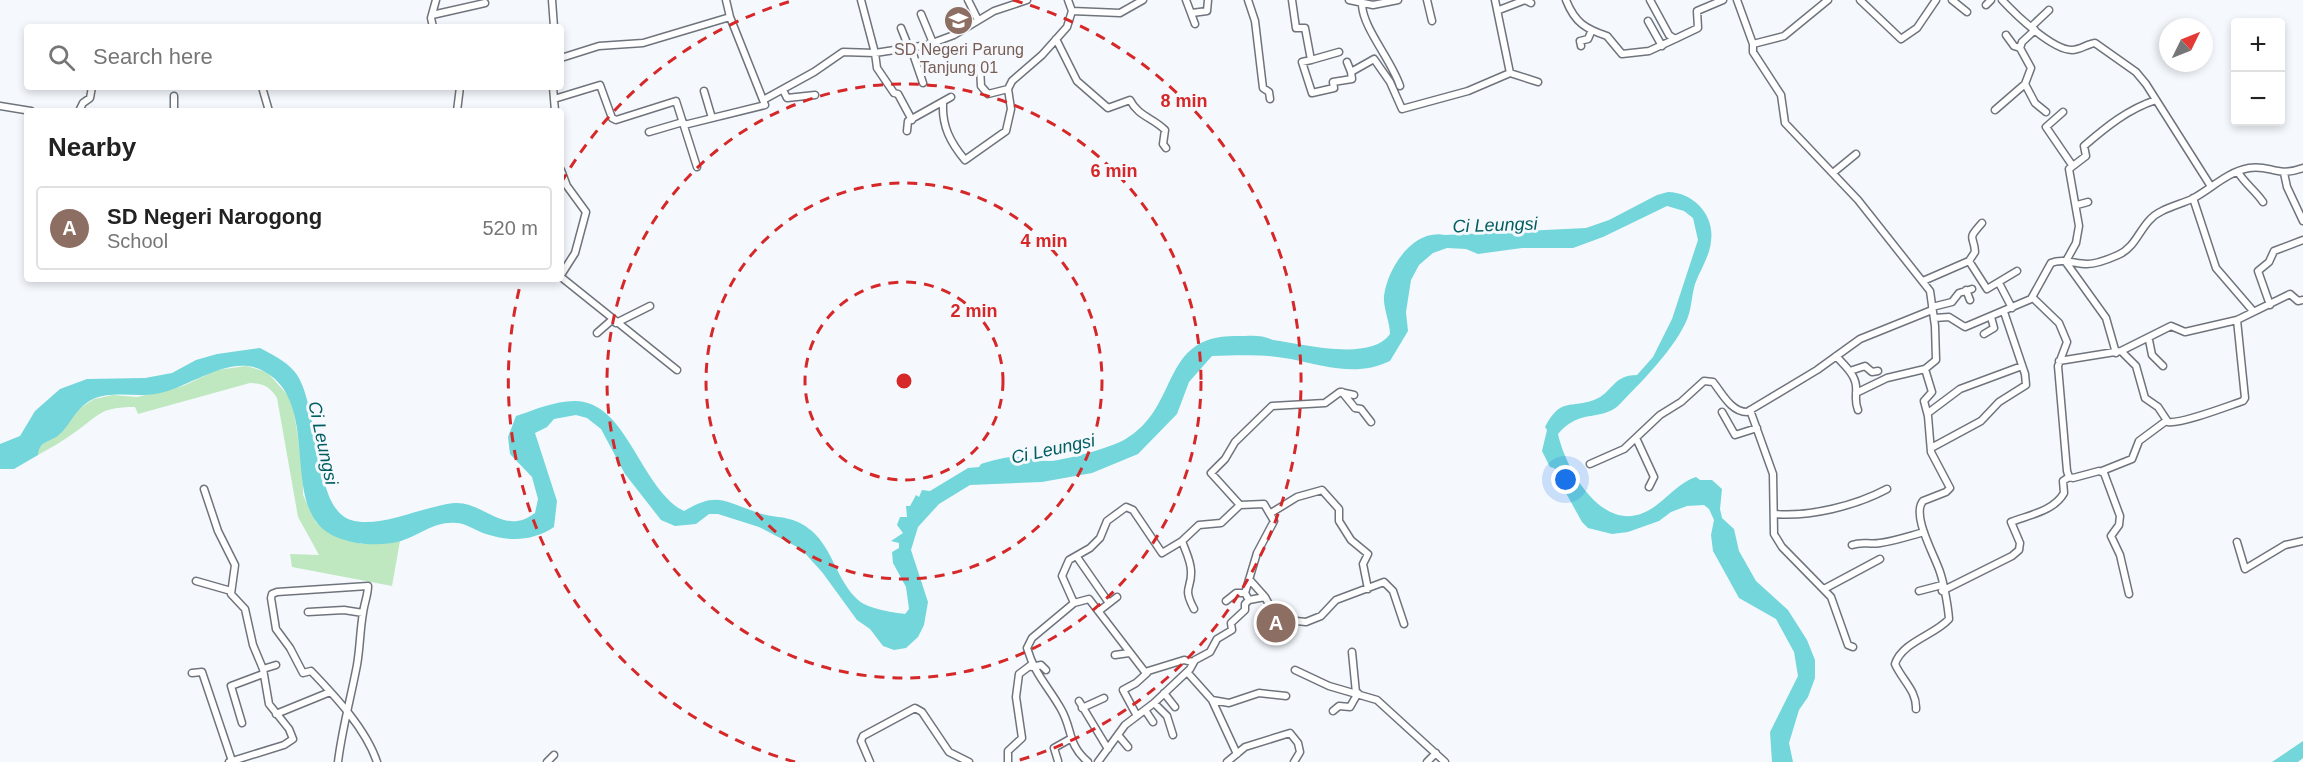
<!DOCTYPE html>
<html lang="en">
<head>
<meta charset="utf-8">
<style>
	:root { --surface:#fff; --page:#f6f6f6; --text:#222; --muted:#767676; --line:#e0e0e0; --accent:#db2777 }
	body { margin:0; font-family:Helvetica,sans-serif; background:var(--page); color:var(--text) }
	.controls { position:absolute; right:18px; top:18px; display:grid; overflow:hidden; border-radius:6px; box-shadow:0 3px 9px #0003 }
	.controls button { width:54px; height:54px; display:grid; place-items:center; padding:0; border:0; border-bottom:2px solid var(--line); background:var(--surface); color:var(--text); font:30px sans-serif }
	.compass { position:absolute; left:2159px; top:18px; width:54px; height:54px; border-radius:50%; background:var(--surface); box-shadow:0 3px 9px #0003; rotate:47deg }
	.you { position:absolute; left:1566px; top:480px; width:21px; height:21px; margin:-15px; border:4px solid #fff; border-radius:50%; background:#1a73e8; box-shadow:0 0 0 9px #1a73e833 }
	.badge { display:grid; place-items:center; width:39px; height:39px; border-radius:50%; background:var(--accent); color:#fff; font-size:20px; font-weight:700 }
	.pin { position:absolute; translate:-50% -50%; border:3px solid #fff; box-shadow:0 2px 6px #0006 }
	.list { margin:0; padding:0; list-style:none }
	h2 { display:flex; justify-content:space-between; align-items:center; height:78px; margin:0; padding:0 24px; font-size:26px }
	h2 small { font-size:20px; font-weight:400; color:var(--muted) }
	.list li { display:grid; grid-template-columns:39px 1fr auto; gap:18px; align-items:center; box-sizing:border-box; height:84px; margin:0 12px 12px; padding:0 12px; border:2px solid var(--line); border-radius:6px }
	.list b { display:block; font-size:22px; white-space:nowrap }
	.list p { margin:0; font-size:20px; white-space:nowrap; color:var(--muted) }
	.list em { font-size:20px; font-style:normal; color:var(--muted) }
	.icon { flex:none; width:33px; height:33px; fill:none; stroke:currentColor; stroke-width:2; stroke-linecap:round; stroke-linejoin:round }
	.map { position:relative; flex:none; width:2303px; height:762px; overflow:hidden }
	.search { position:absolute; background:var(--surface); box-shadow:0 3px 9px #0003; left:24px; top:24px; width:540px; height:66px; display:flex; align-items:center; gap:15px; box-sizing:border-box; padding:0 21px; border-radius:6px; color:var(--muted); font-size:22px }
	.panel { position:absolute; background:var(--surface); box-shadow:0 3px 9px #0003; left:24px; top:108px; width:540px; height:174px; border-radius:6px }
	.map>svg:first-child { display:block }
	.green { fill:#bfe8c0 }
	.water { fill:#73d6da }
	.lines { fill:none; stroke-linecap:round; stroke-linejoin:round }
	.minor-casing { stroke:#6f747c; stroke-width:9 }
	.minor { stroke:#fff; stroke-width:6 }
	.ring { fill:none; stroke:#d62828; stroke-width:3; stroke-dasharray:10 8 }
	.labels { text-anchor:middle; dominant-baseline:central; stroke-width:6; stroke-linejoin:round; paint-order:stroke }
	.education-label { font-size:16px; fill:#785e54; stroke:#f5f9fe }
	.water-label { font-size:18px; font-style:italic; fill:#005d60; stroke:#f5f9fe }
	.centre { fill:#d62828; stroke:#f5f9fe; stroke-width:3 }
	.ring-label { font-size:18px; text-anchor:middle; font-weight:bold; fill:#d62828; stroke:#f5f9fe; stroke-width:6; stroke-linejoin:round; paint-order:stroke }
</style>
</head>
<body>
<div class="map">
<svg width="2303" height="762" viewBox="0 0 2303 762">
	<rect width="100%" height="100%" fill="#f5f9fe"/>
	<path class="green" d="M246 366 267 372 292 400 303 469V495L316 522 329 533 362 544 400 541 392 586 292 567 290 554 319 555 298 517 277 398C269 386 264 384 250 383L138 414 135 407C97 407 100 416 71 435 61 442 49 449 38 455V449L47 440 59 435 77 410 94 399 113 395 137 397 183 386 217 370Z"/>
	<path class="water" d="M1668 192C1693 192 1715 215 1711 241 1710 256 1700 270 1695 284 1691 297 1692 311 1685 324 1670 354 1641 382 1618 406 1598 422 1580 408 1558 434 1565 467 1600 531 1643 513 1663 505 1675 484 1696 477L1700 480H1712L1722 489 1720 509 1722 518 1734 529 1739 551 1756 581 1788 610 1807 640 1815 660V678L1808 697 1799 710 1789 743 1793 762H1772L1770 732 1798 676 1794 652 1776 619 1739 598 1713 551 1711 535 1714 520 1709 509 1704 505 1687 506 1671 512 1659 521 1628 532 1612 534 1588 528 1582 522 1566 493V484L1554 468 1550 467 1542 451 1547 430 1545 427C1561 397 1568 409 1594 400 1613 393 1612 375 1637 375L1653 357 1672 319 1698 240 1693 218 1684 211 1667 206 1603 237 1573 248H1522L1478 254 1466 249 1447 248 1433 253 1419 265 1411 280 1406 312 1408 331 1390 361C1357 377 1325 366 1291 359 1266 354 1237 355 1212 356L1189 382 1177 414 1138 454 1092 473 1042 482 970 485 939 504 918 527 911 550 928 602 924 625 918 637 906 648 894 650 883 646 870 629 857 620 822 572 801 549 759 527 718 514H709L696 524 675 526 661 520 625 474 601 429 587 418 576 415 554 419 547 427 535 433 557 501 554 527C533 541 510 542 486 534 476 531 466 523 456 523 435 521 420 535 401 541 379 547 350 545 330 534 280 505 321 407 267 373 232 350 190 389 155 394 136 397 111 391 93 399 75 408 72 423 59 435 50 442 39 441 38 455L14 469H0V444L20 436 35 411 60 389 87 379 145 378 172 373 196 360 217 354 260 348C271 354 286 361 294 371 320 400 312 509 351 520 379 529 424 506 454 503 484 501 504 537 535 513L538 499 532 477 510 454 508 437 516 416C534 410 555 401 574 401 627 400 640 489 684 511 715 493 721 499 753 511 776 520 791 513 812 531 833 550 837 580 857 599 867 609 891 612 905 614L909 609 906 587 893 563 892 552 899 548V543L891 541 903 533 897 525 900 517H907L906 506H910L916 495 919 497 922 490 930 491 968 468 979 467 981 464C995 460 1008 456 1022 457 1034 459 1046 463 1058 460 1075 457 1109 448 1124 440 1182 407 1158 335 1237 336 1251 336 1261 334 1273 340 1303 344 1371 362 1390 334 1390 322 1383 308 1384 296 1388 267 1413 229 1445 235L1586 228 1609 220 1657 195Z
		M2303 741V758L2298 762H2272Z"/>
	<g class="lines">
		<defs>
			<path id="minor" d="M552 0 554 27
				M861 0 875 53 877 68 894 93 898 94 912 120
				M968 0 978 20
				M1186 0 1195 24
				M1248 0 1255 21 1263 88 1269 92 1270 99
				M1292 0 1296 28H1305L1311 60 1302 62 1312 93 1334 88 1333 82 1352 79 1351 72 1374 59 1390 82 1402 109 1468 91 1510 73 1538 82
				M1349 0 1373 5 1398 0
				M1427 0 1432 21
				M1495 0 1510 73
				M1566 0C1575 23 1586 29 1607 36L1622 54 1649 51 1675 39
				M1650 0 1669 35 1675 39 1698 28 1697 11 1723 0
				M1737 0 1753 44
				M1828 0 1784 36 1753 44V52L1781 95 1785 123 1858 200 1930 291 1935 326 1936 360 1925 369 1887 378 1856 393
				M1860 0 1901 39 1917 28 1936 0
				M1952 0 1967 12
				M2002 0C2015 14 2052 50 2072 50 2080 50 2087 44 2095 43L2136 72 2146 84 2210 185
				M1362 5C1363 28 1392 61 1400 86
				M1986 5 1991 0
				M1499 10 1525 0 1531 3
				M1072 11 1120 13 1143 0
				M1192 13 1207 11 1208 0
				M921 14 933 43
				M432 15 485 3
				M1648 21 1662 46
				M433 27 431 18 436 0
				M2031 27 2049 10
				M901 28 909 48
				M2035 30 2022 42 2020 48 2031 68 2025 84 2035 103 2046 112
				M2006 35 2014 46 2020 48
				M1056 39 1077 81 1108 108 1130 100C1138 116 1153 118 1165 130L1163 144 1166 148
				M1581 46 1580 41 1588 39 1591 32
				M911 48 923 83
				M561 58 599 46 643 43 730 17 726 0
				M1311 60 1339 52
				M1347 62 1351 72
				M980 68 981 86 988 94 1008 89
				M262 87 269 111
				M553 87 555 111
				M783 90 787 98 815 95
				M704 91 712 118
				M554 99 600 85 612 118 616 120 676 101 697 167
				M763 100 814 72 843 52 875 53 927 45 954 35 994 11 1027 0
				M943 104C942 126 950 142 965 160L1006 131 1011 109 1008 89 1012 81 1042 55 1067 27 1072 11 1068 0
				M0 106 31 111
				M1995 110 2025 84
				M79 111 83 103 90 98 92 87
				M174 111V96
				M457 111 460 87
				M2063 112 2046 127 2072 165
				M684 125 765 105 730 17
				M907 131 908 121 951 97
				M649 132 683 122
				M561 170 567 186 586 212 575 253 561 275
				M1834 172 1856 154
				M2238 172C2245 184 2255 190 2263 202
				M2284 173 2287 187 2303 221
				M2193 198 2216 268 2253 311
				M2077 205 2088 202
				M1969 261 1987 289 2017 271
				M2065 261 2106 318 2116 353
				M2066 261 2076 243 2079 226 2069 169 2086 156 2084 146C2106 127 2128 109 2156 100
				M561 277 677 370
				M1923 281 1969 261 1975 252C1974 234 1966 241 1982 223
				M1999 283 2012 308
				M1966 290 1970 300
				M2032 297 2059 323 2067 342 2058 366 2067 471 2069 477 2073 478 2099 471 2104 473 2120 516 2119 525 2111 536 2120 555 2129 594
				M2270 305 2258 271 2269 262 2274 251 2303 240
				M1932 307 1952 302 1959 293 1972 289
				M1934 318 1949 317 1965 327 2031 299 2051 263C2063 258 2075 264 2087 264 2098 264 2109 259 2118 255 2139 246 2140 221 2162 211 2172 206 2183 203 2192 199 2211 189 2227 172 2249 168 2270 164 2276 178 2303 168
				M616 323 650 306
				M597 333 613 319
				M1984 334 1994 328 1991 317
				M2149 340 2152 355 2163 366
				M2121 351 2136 366 2145 398 2158 407 2168 422C2182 424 2228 406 2243 401L2245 398 2237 320 2290 294 2298 301 2303 300
				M1836 356C1844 365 1855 374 1856 386 1857 396 1854 400 1858 410
				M2059 361 2121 351 2171 326 2185 332 2237 320
				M1850 371 1865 366 1872 372 1878 371
				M1342 392 1355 408 1361 409 1371 422
				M1750 410 1773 474 1774 534 1782 547 1831 597 1848 645 1853 647
				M1722 412 1735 435 1757 428
				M1928 413 1960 389 2022 366
				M1636 438 1654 477 1649 487
				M1931 448 1981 421 1999 402 2026 385 2025 374 2004 312
				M1590 464 1624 449 1660 415 1681 402 1704 381 1713 382C1722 393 1731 412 1747 412L1817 370 1860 339 1932 310
				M2102 471 2132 459 2139 441 2166 421
				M204 489 218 531 235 565 231 594 245 609 253 645 263 669 269 704 289 729 293 739 284 745 229 762
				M1240 505 1264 504 1274 521 1257 553 1245 593 1249 600 1265 597 1277 619 1306 622 1321 616 1336 600 1384 582 1393 591 1404 624
				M1271 513 1297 497 1322 490 1339 509V521L1351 540 1368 554 1363 564 1368 589
				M1774 514C1810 517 1855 506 1887 489
				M1182 541C1185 550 1191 561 1191 571 1192 590 1182 586 1194 609
				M2237 542 2245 569 2285 545 2303 541
				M1852 545C1863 541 1869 545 1880 543 1895 541 1909 536 1924 532
				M1077 557 1109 603
				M1249 579 1265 597
				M196 581 231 591
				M1824 589 1880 559
				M1919 591 1942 585
				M1942 591 2012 556 2019 550 2020 543 2011 522C2029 515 2054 511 2064 493L2063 481 2069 477
				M1226 601 1236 593H1245
				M1074 603 1089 599 1145 672 1184 660 1193 662
				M1099 611 1117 597
				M308 612 344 610 363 613
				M1352 652 1356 693
				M1115 655 1129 653
				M1032 667 1041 665 1046 670
				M263 669 276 665
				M1295 670 1329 686 1377 700 1445 762
				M1187 672 1212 700 1229 703 1259 693 1286 696
				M192 673 202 672 232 761
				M1164 693 1175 707
				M1212 700 1237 754
				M1079 701 1108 749
				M1154 703 1167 716 1173 735
				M1082 708 1104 698
				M1916 709C1917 691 1902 680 1895 664 1902 642 1935 635 1949 619 1948 606 1944 584 1940 572 1935 556 1911 515 1923 501L1946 492 1950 488 1931 452 1928 416 1924 401 1932 392 1925 369
				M1145 710 1153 722
				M1333 711 1339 706 1350 707 1358 693
				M276 714 330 692
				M1137 716 1123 690 1136 683 1147 673
				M242 723 231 686 263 674
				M1118 735 1128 747
				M1058 761 1054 748 1070 739
				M338 762C342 729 351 697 357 665 360 648 360 630 363 613 364 604 368 595 368 586L277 592 272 594 271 598 276 629 290 648 303 673 311 671C335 696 366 729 377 762
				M547 762 554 755
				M870 762 861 741 863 736 915 708 922 712 949 752 969 762
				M1008 762V751L1022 738 1016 697 1019 674 1031 665
				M1088 762C1067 744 1073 730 1061 709 1048 686 1035 675 1027 648L1032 638 1074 603 1062 576 1069 560 1090 548 1100 538 1107 521 1126 507 1133 510 1162 553 1182 541 1199 525 1221 523 1240 505 1211 473 1225 459 1235 442 1272 406 1325 403 1340 392 1354 395
				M1098 762 1125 725 1154 703 1190 669 1195 660 1210 652 1217 639 1232 630 1231 623 1245 610V604L1249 600
				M1227 762 1245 747 1290 733 1298 743 1300 752 1294 762
				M1427 762 1436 753"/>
		</defs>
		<use href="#minor" class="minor-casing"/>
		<use href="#minor" class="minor"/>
	</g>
	<g class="ring">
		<circle cx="904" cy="381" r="99"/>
		<circle cx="904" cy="381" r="198"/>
		<circle cx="904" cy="381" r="297"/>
		<path d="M795 762A396 396 0 0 1 521 282M561 183A396 396 0 0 1 795 0M1013 0A396 396 0 0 1 1013 762"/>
	</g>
	<defs>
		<symbol id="school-disc" viewBox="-11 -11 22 22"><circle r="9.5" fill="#8d6e63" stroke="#f5f9fe"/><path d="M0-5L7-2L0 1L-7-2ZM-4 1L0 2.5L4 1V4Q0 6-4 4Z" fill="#fff"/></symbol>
	</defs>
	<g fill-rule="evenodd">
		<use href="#school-disc" x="942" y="4" width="33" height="33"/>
	</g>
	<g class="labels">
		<g class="education-label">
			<text x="959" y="49">SD Negeri Parung<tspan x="959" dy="18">Tanjung 01</tspan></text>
		</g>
		<g class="water-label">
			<text transform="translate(1495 225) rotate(-2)">Ci Leungsi</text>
			<text transform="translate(323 443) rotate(78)">Ci Leungsi</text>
			<text transform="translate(1053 449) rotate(-12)">Ci Leungsi</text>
		</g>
	</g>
	<circle cx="904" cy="381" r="9" class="centre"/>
	<g class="ring-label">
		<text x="1184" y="107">8 min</text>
		<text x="1114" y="177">6 min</text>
		<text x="1044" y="247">4 min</text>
		<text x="974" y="317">2 min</text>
	</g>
</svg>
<div class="controls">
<button>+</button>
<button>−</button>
</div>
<svg class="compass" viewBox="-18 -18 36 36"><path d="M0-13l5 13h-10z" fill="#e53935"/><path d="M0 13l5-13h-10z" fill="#767676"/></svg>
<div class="you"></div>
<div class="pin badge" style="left:1276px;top:623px;background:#8d6e63">A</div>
<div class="search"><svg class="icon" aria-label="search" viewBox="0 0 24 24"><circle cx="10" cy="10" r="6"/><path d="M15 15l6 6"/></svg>Search here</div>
<section class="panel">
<h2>Nearby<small></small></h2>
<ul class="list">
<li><span class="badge" style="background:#8d6e63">A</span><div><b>SD Negeri Narogong</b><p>School</p></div><em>520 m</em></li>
</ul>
</section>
</div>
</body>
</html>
